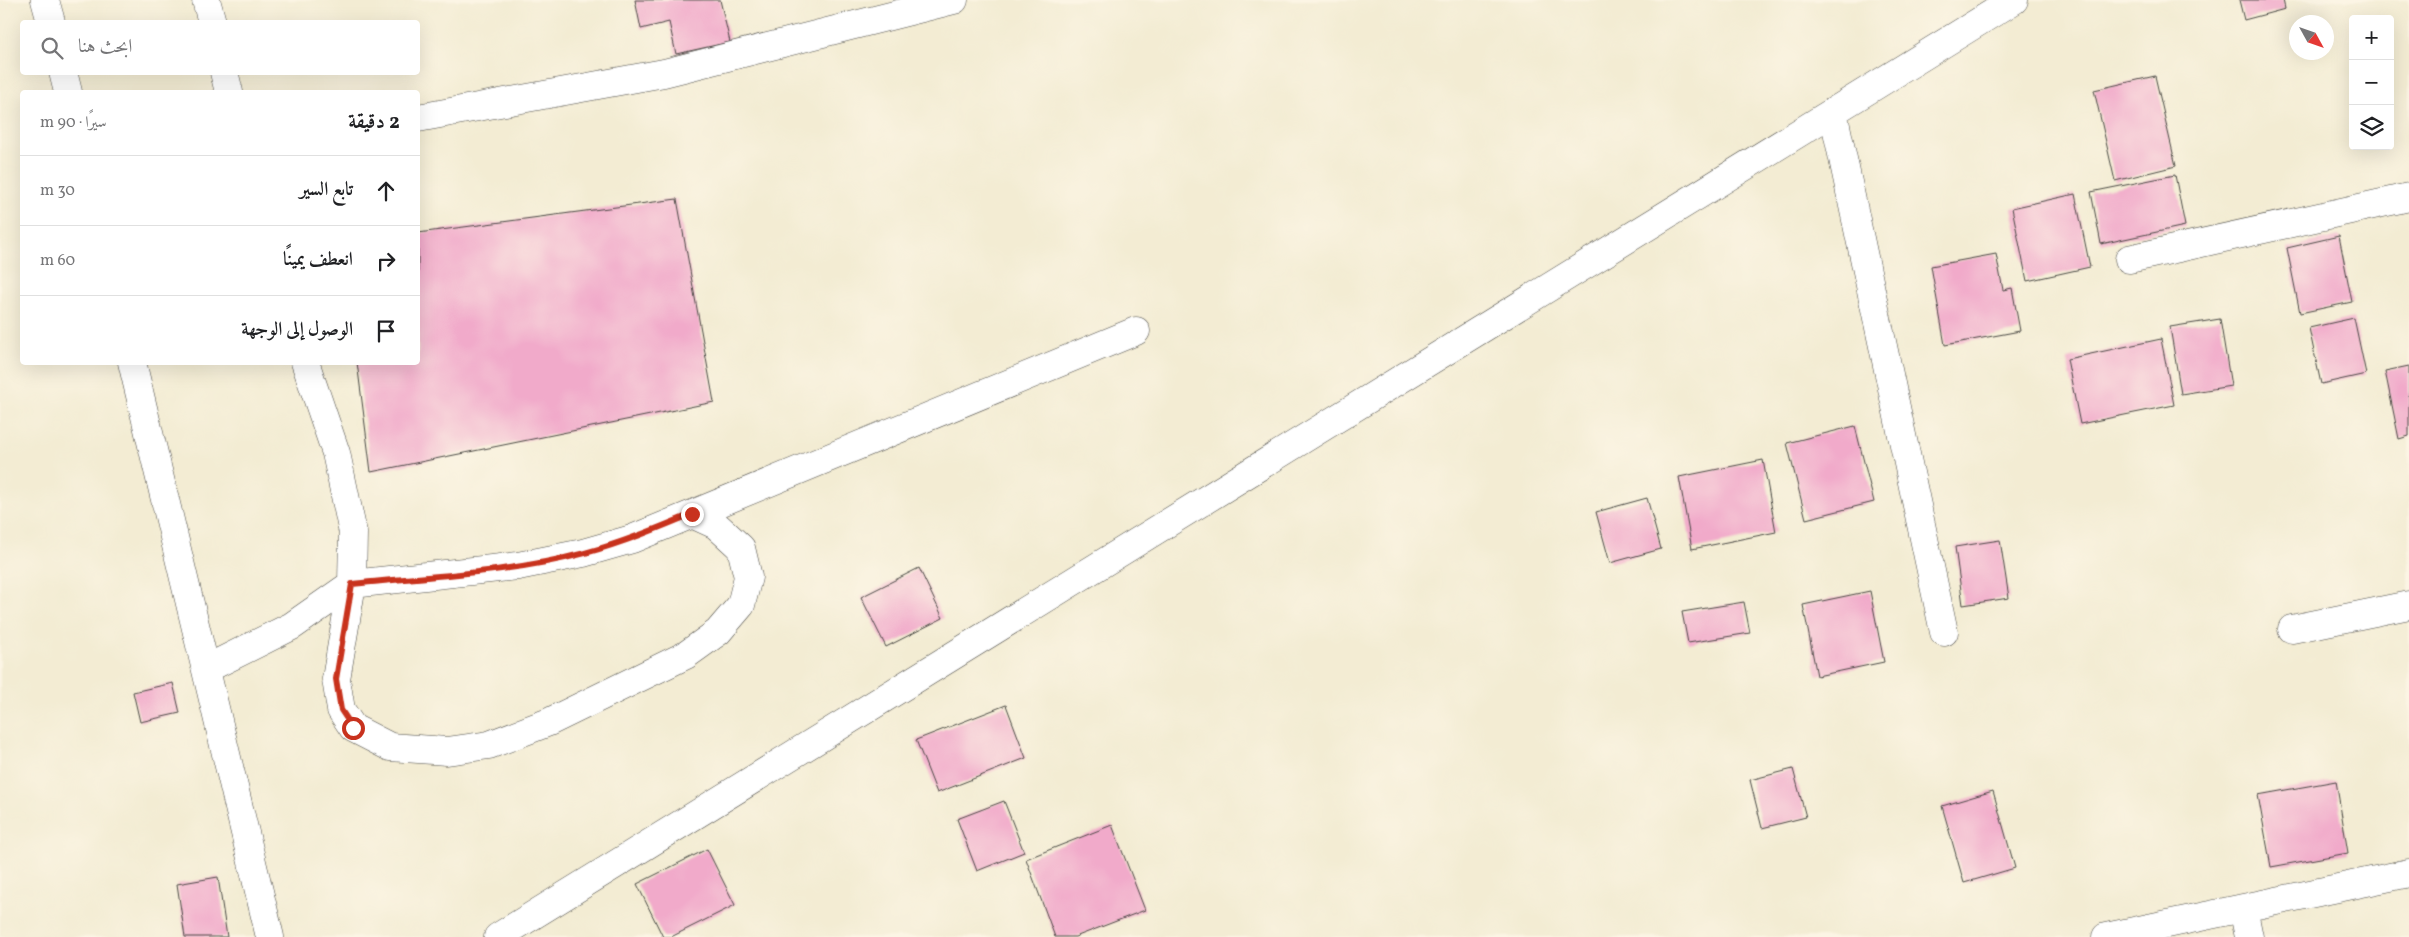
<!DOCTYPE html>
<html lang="ar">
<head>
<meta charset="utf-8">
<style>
	:root { --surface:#fff; --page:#f6f6f6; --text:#202124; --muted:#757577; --line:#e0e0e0 }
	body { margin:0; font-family:Vollkorn,Amiri,serif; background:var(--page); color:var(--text); direction:rtl }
	.controls { position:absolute; right:15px; top:15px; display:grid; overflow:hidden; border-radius:5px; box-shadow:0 5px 20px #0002 }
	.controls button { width:45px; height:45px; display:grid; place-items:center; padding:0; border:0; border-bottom:1px solid var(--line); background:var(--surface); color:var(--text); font:25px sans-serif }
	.compass { position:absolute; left:2289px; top:15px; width:45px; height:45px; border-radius:50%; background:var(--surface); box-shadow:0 5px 20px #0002; rotate:130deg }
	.stop { position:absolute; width:15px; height:15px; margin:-11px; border:4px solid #c8321e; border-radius:50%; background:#fff }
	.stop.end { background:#c8321e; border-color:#fff; box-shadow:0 1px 5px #0008 }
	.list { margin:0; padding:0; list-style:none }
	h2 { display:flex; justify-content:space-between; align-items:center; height:65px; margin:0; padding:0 20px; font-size:21px }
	h2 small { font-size:16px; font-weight:400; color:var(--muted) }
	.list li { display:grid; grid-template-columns:32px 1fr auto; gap:15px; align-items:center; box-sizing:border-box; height:70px; padding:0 20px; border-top:1px solid var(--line) }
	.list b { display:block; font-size:19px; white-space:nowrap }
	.list em { font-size:16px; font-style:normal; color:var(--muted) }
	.icon { flex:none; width:28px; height:28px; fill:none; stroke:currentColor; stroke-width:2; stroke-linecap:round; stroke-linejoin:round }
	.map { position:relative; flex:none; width:2409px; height:937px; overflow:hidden; direction:ltr }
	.search { position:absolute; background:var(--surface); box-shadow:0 5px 20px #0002; left:20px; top:20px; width:400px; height:55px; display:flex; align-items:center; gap:12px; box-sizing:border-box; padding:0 18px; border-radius:5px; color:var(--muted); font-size:19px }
	.panel { position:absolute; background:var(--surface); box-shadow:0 5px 20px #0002; left:20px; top:90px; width:400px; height:275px; border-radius:5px; direction:rtl }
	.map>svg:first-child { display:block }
	.building { fill:#f1aaca }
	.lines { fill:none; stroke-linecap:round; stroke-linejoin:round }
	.minor-casing { stroke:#494844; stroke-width:29 }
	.minor { stroke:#fff; stroke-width:28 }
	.route { stroke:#c8321e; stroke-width:6 }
</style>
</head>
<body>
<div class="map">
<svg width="2409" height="937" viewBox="0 0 2409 937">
	<rect width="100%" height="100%" fill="#fcf5e5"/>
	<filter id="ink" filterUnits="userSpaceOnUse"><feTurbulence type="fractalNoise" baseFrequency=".02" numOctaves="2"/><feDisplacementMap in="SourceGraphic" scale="10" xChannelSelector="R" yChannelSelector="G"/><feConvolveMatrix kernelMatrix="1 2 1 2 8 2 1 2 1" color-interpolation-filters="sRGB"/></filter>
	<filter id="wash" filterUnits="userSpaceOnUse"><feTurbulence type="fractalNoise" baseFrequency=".0096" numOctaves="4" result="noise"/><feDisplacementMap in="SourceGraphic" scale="20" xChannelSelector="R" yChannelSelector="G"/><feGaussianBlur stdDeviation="1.12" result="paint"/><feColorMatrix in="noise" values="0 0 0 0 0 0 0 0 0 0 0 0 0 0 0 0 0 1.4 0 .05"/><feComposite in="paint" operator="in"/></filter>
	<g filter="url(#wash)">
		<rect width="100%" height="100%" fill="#f3ecd3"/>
		<g id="blocks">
			<path class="building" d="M635 0H720L730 42 676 54 669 22 641 29Z
				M2239 0H2283L2285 9 2244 20Z
				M2155 76 2176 166 2115 181 2094 90Z
				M2175 175 2185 226 2101 244 2091 192Z
				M2075 194 2090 267 2027 281 2012 208Z
				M677 199 714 402 371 472 357 362H418V233Z
				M2339 236 2352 302 2300 313 2287 248Z
				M1996 254 2003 290 2012 288 2020 331 1945 345 1931 266Z
				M2354 318 2366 374 2321 384 2309 328Z
				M2220 319 2231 386 2181 394 2170 327Z
				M2161 339 2174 405 2080 424 2067 359Z
				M2409 366V436L2399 439 2385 371Z
				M1855 426 1874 502 1806 519 1787 443Z
				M1763 460 1776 532 1692 549 1679 477Z
				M1647 498 1661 549 1610 563 1596 512Z
				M2000 540 2009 598 1963 605 1955 547Z
				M919 568 943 618 886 647 861 597Z
				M1870 591 1884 662 1817 676 1803 605Z
				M1744 602 1750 633 1688 643 1682 612Z
				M173 683 180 713 140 722 133 692Z
				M1006 705 1026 758 937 793 916 740Z
				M1793 769 1806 817 1762 828 1750 780Z
				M2336 781 2348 853 2271 867 2258 795Z
				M1993 791 2015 868 1964 883 1942 806Z
				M1004 801 1024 852 977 871 957 819Z
				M1112 825 1145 910 1075 937H1055L1026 859Z
				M707 849 735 905 671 937H663L637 884Z
				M218 877 227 937H185L177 884Z"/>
		</g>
	</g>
	<g filter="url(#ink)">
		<use href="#blocks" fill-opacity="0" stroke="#494844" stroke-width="1"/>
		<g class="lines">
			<defs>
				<path id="minor" d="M45 0 51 22
					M206 0 212 22
					M63 72 68 92
					M224 72 229 92
					M1833 112 1944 632
					M418 118 664 73 954 0
					M2129 259 2409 197
					M132 362 270 937
					M305 362 336 453 353 533 352 584 336 679 341 710 353 728 390 747 447 751 489 745 549 722 686 655 718 632 741 605 748 577 741 548 716 525 692 514
					M2292 629 2409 605
					M206 669 292 626 352 584 518 566 583 553 632 539 1136 331
					M2243 908 2249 937
					M498 937 2014 0
					M2106 937 2409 873"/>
			</defs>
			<use href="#minor" class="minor-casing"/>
			<use href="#minor" class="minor"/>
		</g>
	</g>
	<g class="lines" filter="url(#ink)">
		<path class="route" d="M353 728 341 710 336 679 352 584C428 576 511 573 585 553 622 543 656 529 692 514"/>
	</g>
</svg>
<div class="controls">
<button>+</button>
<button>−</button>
<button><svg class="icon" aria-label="layers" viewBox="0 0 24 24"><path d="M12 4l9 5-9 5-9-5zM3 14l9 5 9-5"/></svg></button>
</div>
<svg class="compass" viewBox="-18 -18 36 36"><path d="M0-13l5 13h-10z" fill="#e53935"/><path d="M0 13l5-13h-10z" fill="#757577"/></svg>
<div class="stop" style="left:353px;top:728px"></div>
<div class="stop end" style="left:692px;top:514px"></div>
<div class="search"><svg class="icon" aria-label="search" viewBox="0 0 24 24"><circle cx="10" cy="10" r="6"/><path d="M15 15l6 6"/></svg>ابحث هنا</div>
<section class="panel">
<h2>2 دقيقة<small>سيرًا · 90 m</small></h2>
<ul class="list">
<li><svg class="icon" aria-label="ahead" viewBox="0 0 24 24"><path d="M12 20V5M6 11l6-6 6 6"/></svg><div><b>تابع السير</b></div><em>30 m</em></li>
<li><svg class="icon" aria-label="right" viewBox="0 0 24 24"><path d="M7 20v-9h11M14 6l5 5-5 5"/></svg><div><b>انعطف يمينًا</b></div><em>60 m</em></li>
<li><svg class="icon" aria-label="arrive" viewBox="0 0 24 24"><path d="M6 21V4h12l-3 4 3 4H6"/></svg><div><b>الوصول إلى الوجهة</b></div></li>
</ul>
</section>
</div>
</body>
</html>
